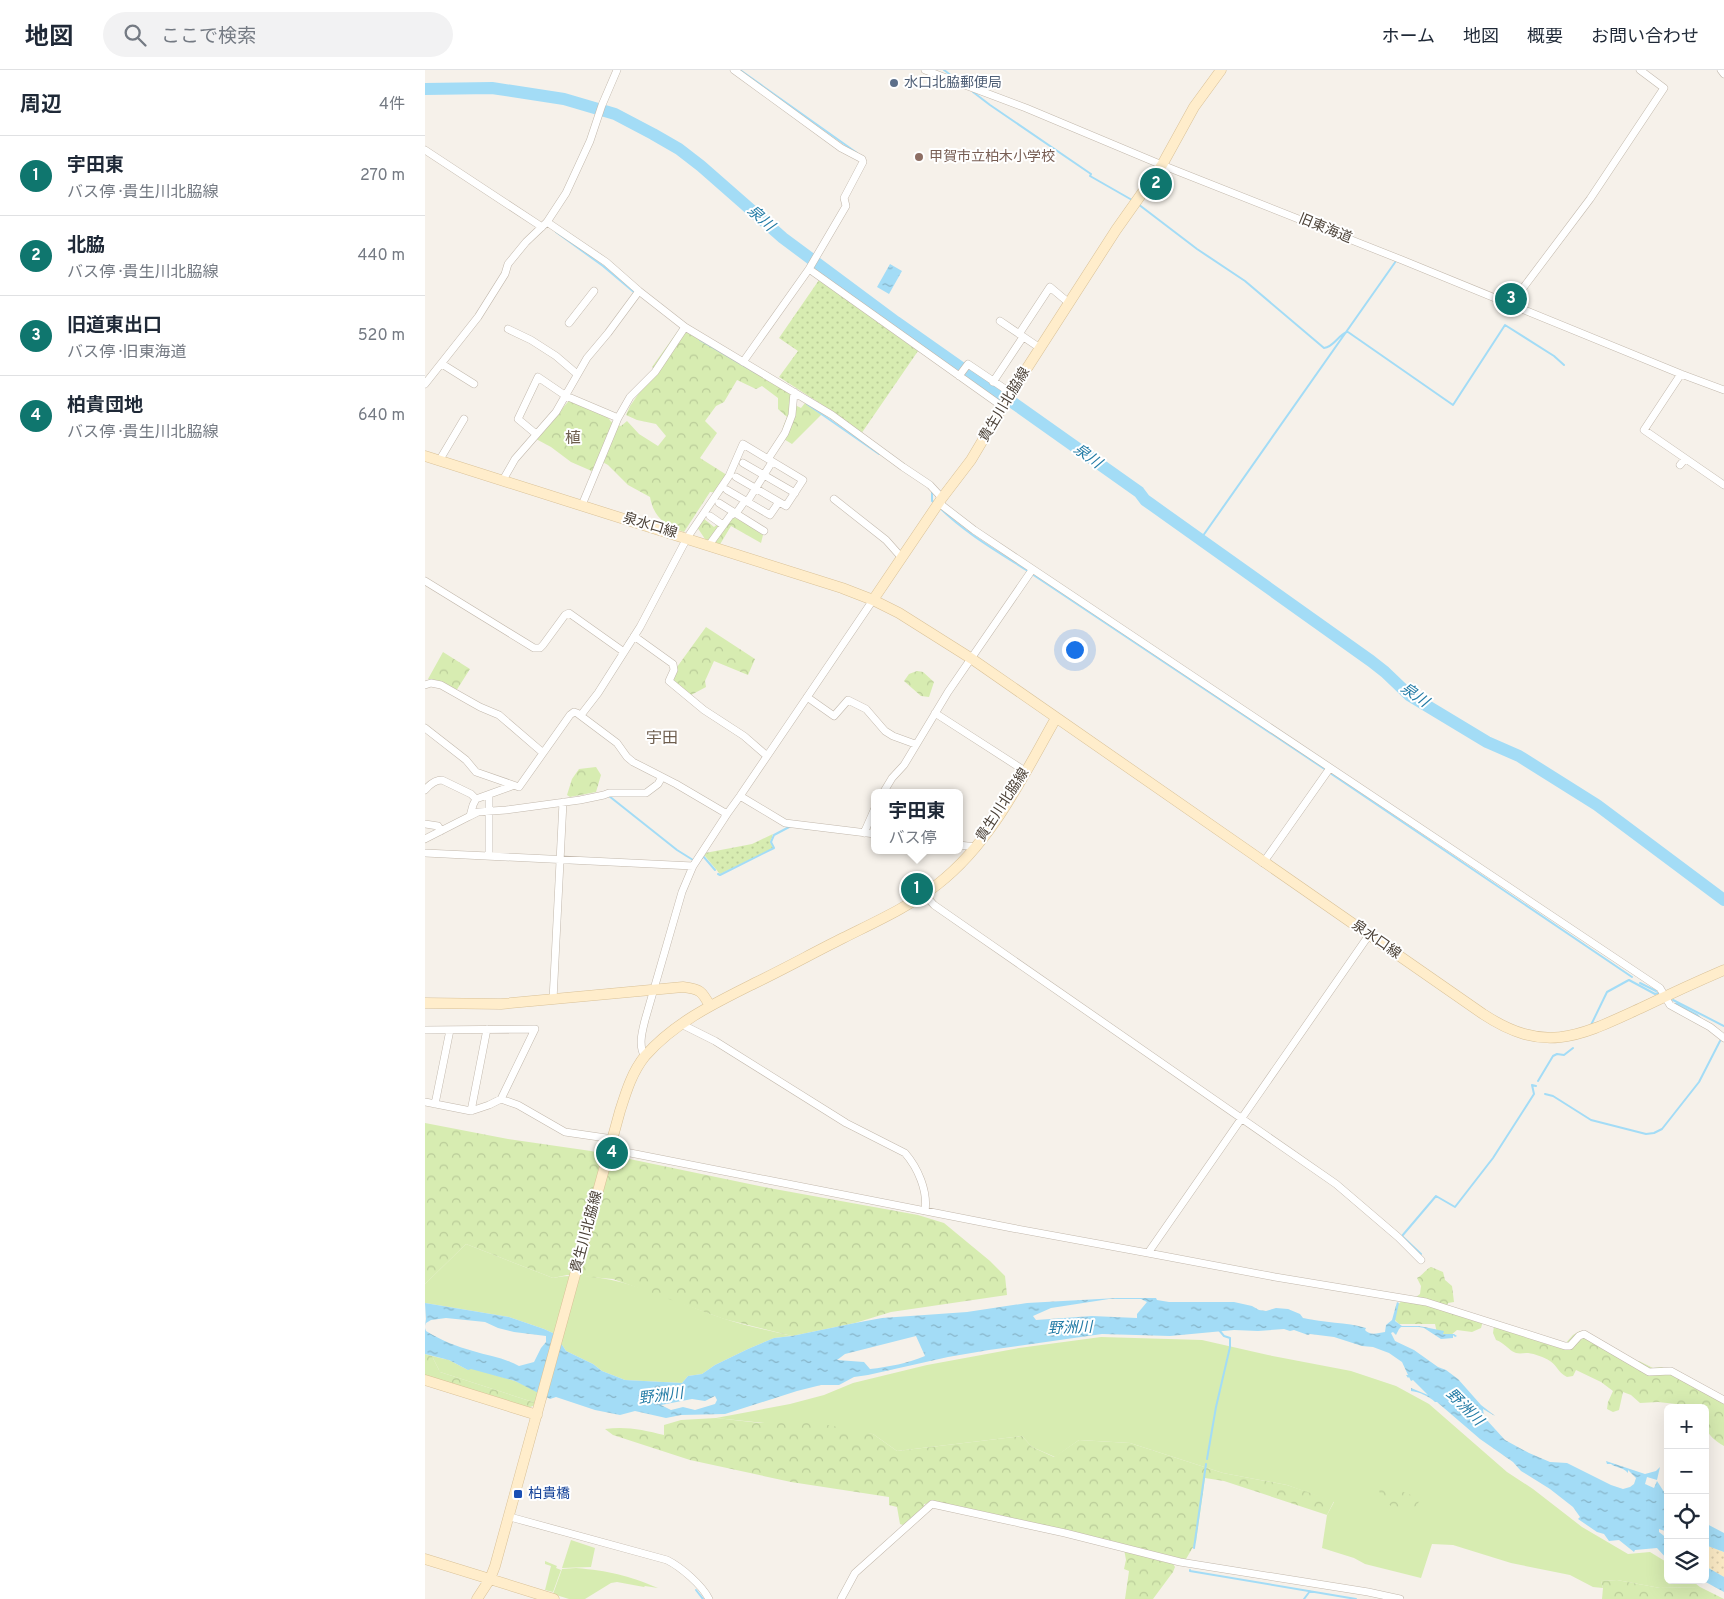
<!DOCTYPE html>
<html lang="ja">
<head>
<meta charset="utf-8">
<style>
	:root { --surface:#fff; --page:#f2f2f3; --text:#1f2937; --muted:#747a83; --line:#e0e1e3; --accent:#0f766e }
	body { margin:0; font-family:Overpass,"Noto Sans JP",sans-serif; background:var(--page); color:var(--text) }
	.controls { position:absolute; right:15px; bottom:15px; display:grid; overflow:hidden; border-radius:8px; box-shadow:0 5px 20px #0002 }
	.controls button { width:45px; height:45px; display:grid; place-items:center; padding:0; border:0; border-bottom:1px solid var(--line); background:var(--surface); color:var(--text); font:25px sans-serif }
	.you { position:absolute; left:649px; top:579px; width:18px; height:18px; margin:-12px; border:4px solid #fff; border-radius:50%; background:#1a73e8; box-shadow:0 0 0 8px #1a73e833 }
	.badge { display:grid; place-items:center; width:32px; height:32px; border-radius:50%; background:var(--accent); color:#fff; font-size:16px; font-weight:700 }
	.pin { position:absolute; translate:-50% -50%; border:2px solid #fff; box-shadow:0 1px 5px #0006 }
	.popup { position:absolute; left:446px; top:719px; width:92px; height:65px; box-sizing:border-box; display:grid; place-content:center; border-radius:8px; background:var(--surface); filter:drop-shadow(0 1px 4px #0005); font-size:16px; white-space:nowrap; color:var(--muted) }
	.popup b { font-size:19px; color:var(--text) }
	.popup::after { content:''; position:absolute; left:50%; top:100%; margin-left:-10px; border:10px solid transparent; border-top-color:var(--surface) }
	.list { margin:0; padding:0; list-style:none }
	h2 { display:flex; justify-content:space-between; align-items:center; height:65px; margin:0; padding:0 20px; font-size:21px }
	h2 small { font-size:16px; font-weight:400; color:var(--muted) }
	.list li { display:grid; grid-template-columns:32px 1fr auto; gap:15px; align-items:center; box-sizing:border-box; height:80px; padding:0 20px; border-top:1px solid var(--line) }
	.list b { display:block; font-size:19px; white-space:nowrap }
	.list p { margin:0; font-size:16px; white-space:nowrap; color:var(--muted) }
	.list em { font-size:16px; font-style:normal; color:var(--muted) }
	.icon { flex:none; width:28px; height:28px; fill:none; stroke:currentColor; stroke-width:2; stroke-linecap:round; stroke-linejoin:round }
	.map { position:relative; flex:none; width:1299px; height:1529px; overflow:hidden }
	header { display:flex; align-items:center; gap:30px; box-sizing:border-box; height:70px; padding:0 25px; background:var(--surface); border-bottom:1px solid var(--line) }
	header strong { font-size:24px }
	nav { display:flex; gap:28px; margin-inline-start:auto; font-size:18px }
	.search { width:350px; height:45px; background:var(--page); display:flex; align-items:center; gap:12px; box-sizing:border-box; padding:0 18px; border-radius:28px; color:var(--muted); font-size:19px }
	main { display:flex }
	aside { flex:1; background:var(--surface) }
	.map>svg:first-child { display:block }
	.green { fill:#d7ecb1 }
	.forest { fill:url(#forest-crowns) }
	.sand { fill:url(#sand-dots) }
	.park { fill:url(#park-dots) }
	.water { fill:url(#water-ripples); fill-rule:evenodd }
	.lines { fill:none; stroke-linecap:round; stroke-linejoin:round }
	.stream { stroke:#a3dcf6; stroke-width:2 }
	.river { stroke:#a3dcf6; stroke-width:12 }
	.street-casing { stroke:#c2b8ac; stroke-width:8 }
	.secondary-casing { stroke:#d9c197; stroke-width:11 }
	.street { stroke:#fff; stroke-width:7 }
	.secondary { stroke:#ffedcb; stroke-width:10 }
	.service-dot { fill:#5c6f8a; stroke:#fff; stroke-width:2 }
	.education-dot { fill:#8d6e63; stroke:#fff; stroke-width:2 }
	.transit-dot { fill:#1a4fb4; stroke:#fff; stroke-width:2 }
	.labels { text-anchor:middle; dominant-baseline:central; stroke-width:4; stroke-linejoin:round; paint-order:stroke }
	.service-label { font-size:14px; fill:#4e5e75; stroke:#fff; text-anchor:start }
	.education-label { font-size:14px; fill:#785e54; stroke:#fff; text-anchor:start }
	.street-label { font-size:14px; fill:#4b4137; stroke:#fff }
	.transit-label { font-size:14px; fill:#164399; stroke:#fff; text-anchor:start }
	.water-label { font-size:15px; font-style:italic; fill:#247ca6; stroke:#fff }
	.quarter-label { font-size:16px; fill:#6e5e4e; stroke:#fff }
</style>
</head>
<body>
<header>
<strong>地図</strong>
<div class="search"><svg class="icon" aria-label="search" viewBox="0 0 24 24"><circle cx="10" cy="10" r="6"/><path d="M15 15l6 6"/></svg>ここで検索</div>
<nav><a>ホーム</a><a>地図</a><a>概要</a><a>お問い合わせ</a></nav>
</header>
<main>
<aside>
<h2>周辺<small>4件</small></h2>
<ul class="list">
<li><span class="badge">1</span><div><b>宇田東</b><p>バス停 · 貴生川北脇線</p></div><em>270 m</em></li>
<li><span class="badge">2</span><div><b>北脇</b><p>バス停 · 貴生川北脇線</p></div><em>440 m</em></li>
<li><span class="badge">3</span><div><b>旧道東出口</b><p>バス停 · 旧東海道</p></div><em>520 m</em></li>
<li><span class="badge">4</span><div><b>柏貴団地</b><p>バス停 · 貴生川北脇線</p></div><em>640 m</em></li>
</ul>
</aside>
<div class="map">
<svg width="1299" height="1529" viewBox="0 0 1299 1529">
	<defs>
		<pattern id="forest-crowns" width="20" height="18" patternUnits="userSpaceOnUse" patternTransform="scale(1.25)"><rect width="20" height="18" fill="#d7ecb1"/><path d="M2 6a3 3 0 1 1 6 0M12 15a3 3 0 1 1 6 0" fill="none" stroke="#bacc99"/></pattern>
		<pattern id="sand-dots" width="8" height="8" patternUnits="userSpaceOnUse" patternTransform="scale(1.25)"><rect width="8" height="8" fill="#fbeac5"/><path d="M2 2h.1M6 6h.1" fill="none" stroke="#d9caaa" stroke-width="1.8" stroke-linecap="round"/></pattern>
		<pattern id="park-dots" width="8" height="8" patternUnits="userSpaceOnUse" patternTransform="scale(1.25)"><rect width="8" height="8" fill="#d7ecb1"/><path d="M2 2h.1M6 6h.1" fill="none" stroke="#bacc99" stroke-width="1.8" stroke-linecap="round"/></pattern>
		<pattern id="water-ripples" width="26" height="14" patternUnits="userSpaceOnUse" patternTransform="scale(1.25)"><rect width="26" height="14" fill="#a3dcf6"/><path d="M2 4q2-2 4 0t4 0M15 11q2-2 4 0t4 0" fill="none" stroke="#87b4c8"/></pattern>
	</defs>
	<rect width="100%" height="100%" fill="#f6f1ea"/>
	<path class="green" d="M41 1174 128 1208C183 1197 245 1231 297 1248 319 1256 344 1260 367 1266L349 1268 323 1279 290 1295 277 1304 263 1306 257 1313 200 1310 177 1301 168 1294 141 1281 130 1264 119 1259 84 1247 0 1233V1214Z
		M676 1267 777 1270 843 1285 926 1301 971 1316 1004 1334 1082 1402 1108 1419 1157 1457 1203 1484 1225 1482 1243 1493V1510H1266L1275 1517 1235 1518 1192 1510 1176 1511 1178 1518 1168 1517 1145 1505 1086 1493 1028 1475 1007 1474 996 1508 940 1494 929 1488 897 1478 902 1445 909 1432 862 1415 798 1403 705 1373 654 1370 630 1387 607 1377 597 1366 472 1381 448 1364 291 1348 365 1334 399 1325 428 1313 502 1295 594 1278Z
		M7 1286 24 1290 43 1300 46 1298 90 1311 114 1322 111 1333 15 1302Z
		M146 1470 170 1478 166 1497 137 1498Z
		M120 1491 132 1496 131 1498 136 1500 128 1522 120 1520 126 1496 120 1494Z
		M151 1498C184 1501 202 1505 233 1518L220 1516 219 1517 192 1512 186 1513 160 1529H144L128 1524 137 1499Z"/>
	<path class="forest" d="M255 258 365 323 366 333 376 338 380 333 397 344 367 374 357 368 358 357 362 347 353 339V328L337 316 331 319 312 310 299 332 291 336 280 351 292 363 275 388 305 407 297 423 285 422 259 462C239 454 229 448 225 427L203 415 183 395 172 389 169 402 146 392 126 377 111 369 148 326C158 329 170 334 178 341 187 350 182 352 196 356L202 351 214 364 233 376 241 366 231 354 212 350 201 345 205 336 230 300 227 297Z
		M303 445 317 451 338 465 336 473 306 456 294 476 280 469 272 457 278 448 289 457Z
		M281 557 330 589 323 605 289 591 280 611 281 617 266 625 247 610 252 597Z
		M18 582 45 599 31 621 17 613 3 609Z
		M492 601 498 602 509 612 504 627 496 626 479 611 484 604Z
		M171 697 176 705 171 722 145 727 142 725 147 709 154 699Z
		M0 1053 83 1069 166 1081 344 1118 493 1145 519 1153 565 1191 580 1206 582 1225 466 1242 430 1253 367 1266 299 1249 188 1209 142 1205 128 1208 41 1174 0 1214Z
		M1006 1197 1018 1202 1020 1210 1027 1216 1029 1232 1023 1233 1022 1236 1058 1251 1056 1258 1047 1262 1032 1260 1026 1265 1012 1263 1010 1254H974L969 1249 971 1242 970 1237 978 1230 986 1231 995 1224 996 1216 992 1208C998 1205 1000 1200 1006 1197Z
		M1069 1256 1139 1275 1148 1265 1155 1261 1210 1293 1214 1291 1228 1298 1237 1297 1261 1311 1299 1328V1376C1280 1365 1280 1358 1280 1338H1257L1251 1334 1233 1332 1215 1333 1206 1325 1198 1322 1194 1340 1188 1342 1182 1339 1183 1332 1188 1321 1176 1312 1151 1300 1148 1306 1142 1307C1132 1302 1133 1296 1125 1291 1119 1287 1110 1284 1103 1283 1099 1283 1095 1284 1091 1283 1083 1280 1080 1273 1071 1270L1068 1263Z
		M0 1284 7 1286 15 1302 111 1333 108 1336 102 1338 0 1306Z
		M291 1348 335 1353H393L448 1364 472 1381 597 1366 607 1377 629 1387 654 1370 705 1373 798 1403 862 1415 909 1431 902 1445 799 1411 780 1408 771 1472 761 1489 744 1487 750 1497 748 1502 728 1529H700L704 1501 699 1499 701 1490 699 1479 507 1433 499 1434V1439L478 1455 475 1454 472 1437 464 1435V1427L366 1412 265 1390 188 1365 180 1359C201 1356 219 1360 239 1365V1355L256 1350Z
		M963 1417 976 1421 996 1429 987 1441 977 1437 968 1438 955 1426 954 1418Z
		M1192 1510 1235 1518 1275 1517 1299 1529H1177L1178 1518 1176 1511Z"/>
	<path class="sand" d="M1280 1475 1299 1482V1507L1280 1496Z"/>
	<path class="park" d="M394 210 493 281 436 364 396 334 354 307 373 281 354 268Z
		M348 764 345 772 348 778 295 804 280 786V783L327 774Z"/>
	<path class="water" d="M465 194 477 201 464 224 452 217Z
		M692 1228H731L732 1230 744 1232H809L827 1236 834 1240 841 1241 851 1238 863 1239 875 1244 878 1248C899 1253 921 1252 941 1258L940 1260C945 1266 953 1263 960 1262L961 1255 967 1250 972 1232 974 1233 970 1251 977 1256H994L1019 1261 1018 1264H1029L1032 1266 1030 1267 1028 1265V1268L1016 1269 999 1258 994 1257H976L974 1259 971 1265 968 1262 966 1263 970 1271 989 1280 1013 1297 1021 1300 1033 1309 1056 1335 1069 1345 1070 1346 1058 1339 1059 1347 1080 1370 1104 1383 1125 1392 1142 1393 1186 1415 1198 1419 1205 1417 1209 1414 1211 1408 1203 1400V1403C1197 1396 1190 1398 1186 1394H1182L1181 1391 1220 1404 1231 1401 1235 1397 1232 1410 1222 1407 1220 1414 1229 1418 1232 1411 1243 1428V1462L1234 1459V1462L1243 1469V1490L1232 1478 1210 1480 1209 1482 1194 1470 1184 1471 1179 1464 1172 1462 1153 1449 1155 1447 1148 1437 1125 1419 1096 1401 1088 1392 1055 1369 1012 1332H1010C1004 1326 994 1322 986 1321V1318L1003 1325 988 1310 986 1311 984 1307 983 1308 981 1305H983L977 1292 964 1283 948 1277 937 1276 909 1267 885 1264 883 1265 869 1260 865 1261 859 1259 833 1261 809 1260 745 1266 677 1264 564 1280 523 1287 443 1305 429 1307 414 1315H396L372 1321 300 1344 256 1345 241 1348 210 1341 195 1345 170 1340 131 1327 125 1329 90 1311 46 1299 43 1300 24 1290 0 1284V1258L1 1261C15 1270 33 1277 48 1281 64 1286 80 1288 94 1296L109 1292 116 1278 121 1272V1266L89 1262 73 1258 60 1252 21 1248 6 1250 1 1253 0 1256 1 1249 0 1233 84 1247 119 1259 130 1264 141 1281 168 1294 177 1301 200 1310 257 1313 263 1306 277 1304 290 1295 323 1279 349 1268 367 1266 430 1253 457 1248 542 1242 602 1233ZM684 1229H716L722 1232 712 1244V1248L667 1246 611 1250 608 1246 626 1238ZM491 1266 500 1286C483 1293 464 1297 445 1299L439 1292 412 1290 420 1284ZM290 1326 292 1330 290 1334 270 1340 258 1337 246 1340 236 1335 267 1329 280 1331Z
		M1280 1453 1299 1463V1482L1280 1475Z
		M1280 1496 1299 1507V1522L1277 1510H1280Z"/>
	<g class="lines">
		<path class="stream" d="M315 0 432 83
			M519 0 531 9
			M548 22 565 35 666 104 665 106 707 130
			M713 134 772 179 820 211 899 278C909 277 913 265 922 262
			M131 162 178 196 210 223
			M923 262 1028 335 1080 255 1129 286 1139 295
			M275 270 331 303
			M382 334 454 384
			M507 420V431L509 432
			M514 437C540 463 573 482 603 501
			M775 470 971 191
			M607 504 901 700
			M905 703 1207 907
			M184 726 252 780 268 790
			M378 758 388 759
			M277 788 278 786 290 800
			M293 804 295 805 349 778 346 772 349 765 366 756
			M1215 913 1231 921
			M1248 930 1299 956
			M1251 934 1272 945 1276 949
			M1166 955 1182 922 1202 911 1204 910 1230 924 1233 923
			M1113 1011 1128 986 1132 984 1139 985 1148 978
			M1120 1024 1128 1026 1166 1050 1221 1064 1229 1063 1237 1059 1274 1012 1295 971
			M996 1184 977 1166 1011 1126 1030 1137 1068 1088 1109 1024 1107 1015 1111 1016
			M782 1389 791 1337 805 1277V1268L799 1266 794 1260
			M769 1478 781 1394
			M765 1500V1501L931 1529
			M271 1520 278 1529
			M879 1529 885 1521"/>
		<path class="river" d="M0 19 67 18 139 29 190 44 228 64 254 79 276 96 358 168 471 252 552 309 587 332 714 422 720 430 946 591 960 602 984 625 1062 672 1094 686 1172 735 1299 830"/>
		<defs>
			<path id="street" d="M309 0 416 78 437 89 438 92 419 128 421 136 384 199 318 292
				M500 0 601 38 737 95 977 190 1256 304 1299 320
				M1296 0 1299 4
				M0 80 117 157
				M122 152 181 192 214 221 260 257 407 345 478 397 505 415 517 428
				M384 199 578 337
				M1086 234 1165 129 1239 18 1215 0
				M575 251 615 278
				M144 253 169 221
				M83 259 106 270 131 286 152 304
				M594 264 625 217 644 233
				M17 294 49 314
				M1256 304 1219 360 1299 415
				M534 306 543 294 586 323
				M568 312 598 267
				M0 314 53 247 80 204 83 194 101 172 122 152 141 123 165 71 177 35 192 0
				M111 364 93 349 113 307 141 326 193 348
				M343 389 360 363 367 345 369 322
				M14 391 39 349
				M318 393 370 423
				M1255 395 1260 389
				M78 410 90 389 131 342 162 288 183 263 214 221
				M302 420 345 445 354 432
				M409 429 461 470 477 488
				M294 433 339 461
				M514 433 549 460 1235 918 1245 935 1285 957 1299 968
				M157 435 193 348 205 327 230 302 260 257
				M285 446 298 455
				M284 475 305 446 312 442 319 432 324 429 347 392
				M0 511 109 578H115L118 575 140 545 144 543 199 582
				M209 566 248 594 249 600 244 611 279 640 319 666 342 686
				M0 615 6 613 16 615 55 637 74 645 117 682
				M382 627 409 646 423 630 441 639 460 661 468 666 490 674
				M510 643 600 701
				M156 645 173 623 215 557 262 468 304 406 318 374 378 410 361 436 311 407
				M0 658 41 690 51 702 94 717 145 645 149 642 152 643 192 673 202 687 208 692 251 714 302 744
				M0 720C5 714 10 710 17 710L46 724 51 729
				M458 723 467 708 479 695 523 622 607 500
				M315 726 360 753 450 764
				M45 746 53 742 81 740 155 730 179 725 184 723H221L233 714 237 707
				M0 754 13 756 16 761
				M439 763 450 738
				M0 769 45 746 48 735 51 729 87 716
				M534 775 551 777
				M0 783 268 796
				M64 786V725
				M838 793 905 698
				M499 824 509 835 911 1114 973 1167 996 1190
				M128 930 138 732
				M256 954 290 971 421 1053 480 1083C493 1098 503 1121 500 1141
				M0 960 110 959 76 1029 64 1035 46 1041 0 1032
				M220 987C213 976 217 962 220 950L257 822 268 796 302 744 315 726 448 530
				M76 1029 93 1035 140 1062 188 1069
				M10 1034 25 960
				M46 1041 62 959
				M185 1079 587 1158 723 1183 944 865
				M723 1183 850 1207 1001 1232 1140 1276H1145L1154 1266 1159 1264 1224 1302 1246 1301 1299 1330
				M85 1447 242 1490C256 1497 277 1515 284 1529
				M416 1529 430 1503 507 1434 640 1463 755 1492 943 1522 975 1529"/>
			<path id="secondary" d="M0 386 417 518 448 530 474 543 547 589 1058 944C1120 985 1155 966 1216 938 1243 925 1271 912 1299 900
				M448 530 517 428 546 390 586 323 691 160 737 95 769 37 796 0
				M0 933 76 934 258 917C275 919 277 921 285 936
				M0 1310 112 1345
				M0 1489 129 1529
				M52 1529 65 1509 70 1496 195 1041C201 1022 207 1002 220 986 250 952 290 933 330 913 359 899 388 883 418 868 450 852 484 837 513 814 567 772 598 706 631 648"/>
		</defs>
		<use href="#street" class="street-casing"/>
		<use href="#secondary" class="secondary-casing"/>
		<use href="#street" class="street"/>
		<use href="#secondary" class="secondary"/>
	</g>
	<circle class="service-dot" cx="469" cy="13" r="5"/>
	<circle class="education-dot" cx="494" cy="87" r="5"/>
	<rect class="transit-dot" x="88" y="1419" width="10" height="10" rx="2.5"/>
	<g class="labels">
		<g class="service-label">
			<text x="479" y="13">水口北脇郵便局</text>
		</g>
		<g class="education-label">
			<text x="504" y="87">甲賀市立柏木小学校</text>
		</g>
		<g class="street-label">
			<text transform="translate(900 159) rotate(22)">旧東海道</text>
			<text transform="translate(580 335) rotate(-59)">貴生川北脇線</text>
			<text transform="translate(225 456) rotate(17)">泉水口線</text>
			<text transform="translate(578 735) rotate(-57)">貴生川北脇線</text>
			<text transform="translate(951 870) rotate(35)">泉水口線</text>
			<text transform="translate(162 1162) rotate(-75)">貴生川北脇線</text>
		</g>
		<g class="transit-label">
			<text x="103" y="1424">柏貴橋</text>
		</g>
		<g class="water-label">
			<text transform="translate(335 149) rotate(41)">泉川</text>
			<text transform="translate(662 387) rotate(36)">泉川</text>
			<text transform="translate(989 626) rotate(35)">泉川</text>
			<text transform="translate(645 1259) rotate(-2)">野洲川</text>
			<text transform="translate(236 1327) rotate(-7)">野洲川</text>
			<text transform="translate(1039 1338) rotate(45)">野洲川</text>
		</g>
		<g class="quarter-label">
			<text x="148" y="369">植</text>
			<text x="237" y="669">宇田</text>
		</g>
	</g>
</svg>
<div class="controls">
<button>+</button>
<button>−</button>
<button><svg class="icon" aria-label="locate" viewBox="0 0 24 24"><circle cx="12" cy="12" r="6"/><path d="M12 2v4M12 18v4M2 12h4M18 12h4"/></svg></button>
<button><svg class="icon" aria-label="layers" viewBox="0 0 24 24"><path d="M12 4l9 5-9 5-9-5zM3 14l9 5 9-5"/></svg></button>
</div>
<div class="you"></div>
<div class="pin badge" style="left:492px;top:819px">1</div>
<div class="popup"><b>宇田東</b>バス停</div>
<div class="pin badge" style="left:731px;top:114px">2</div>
<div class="pin badge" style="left:1086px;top:229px">3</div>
<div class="pin badge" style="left:187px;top:1083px">4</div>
</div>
</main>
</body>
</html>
